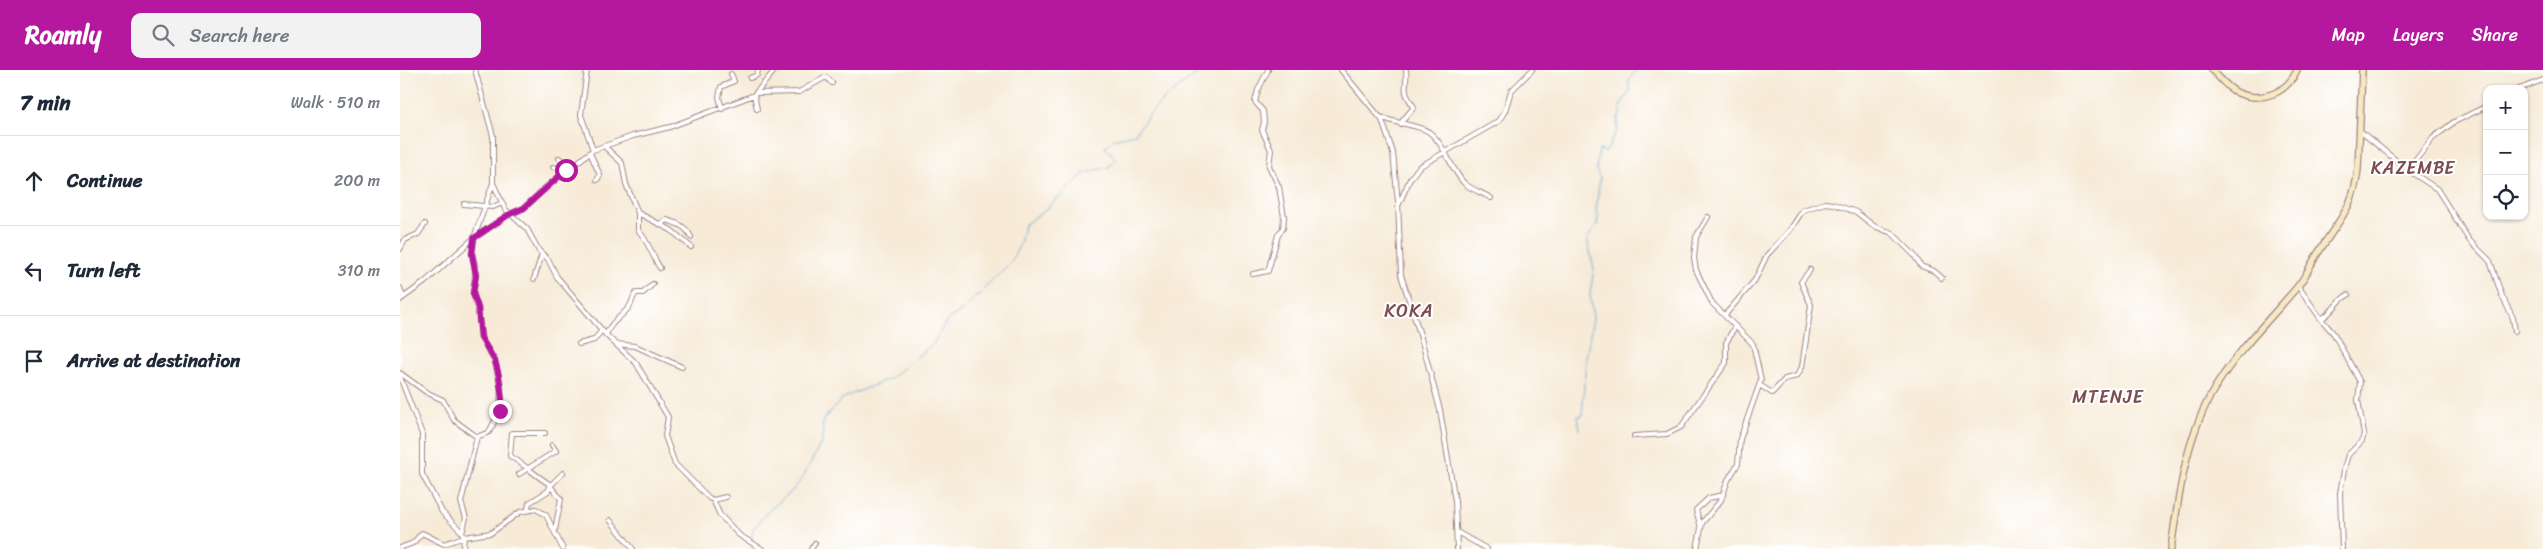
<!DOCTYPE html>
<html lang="en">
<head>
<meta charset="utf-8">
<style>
	:root { --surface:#fff; --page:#f2f2f3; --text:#1f2937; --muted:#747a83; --line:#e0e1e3; --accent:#b5179e }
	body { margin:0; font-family:Sriracha,sans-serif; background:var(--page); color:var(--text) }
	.controls { position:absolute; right:15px; top:15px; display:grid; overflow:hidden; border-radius:10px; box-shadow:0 1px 4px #0004 }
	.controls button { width:45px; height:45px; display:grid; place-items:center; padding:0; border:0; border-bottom:1px solid var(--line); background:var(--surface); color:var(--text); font:25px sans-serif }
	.stop { position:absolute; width:15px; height:15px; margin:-11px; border:4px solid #b5179e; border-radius:50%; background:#fff }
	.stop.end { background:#b5179e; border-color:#fff; box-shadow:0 1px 5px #0008 }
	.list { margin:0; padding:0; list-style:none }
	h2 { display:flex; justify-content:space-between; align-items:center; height:65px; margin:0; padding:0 20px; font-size:21px }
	h2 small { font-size:16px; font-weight:400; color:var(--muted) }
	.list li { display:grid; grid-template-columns:32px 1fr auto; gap:15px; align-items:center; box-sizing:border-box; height:90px; padding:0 20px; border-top:1px solid var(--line) }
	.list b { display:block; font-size:19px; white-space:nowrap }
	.list em { font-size:16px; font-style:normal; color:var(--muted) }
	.icon { flex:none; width:28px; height:28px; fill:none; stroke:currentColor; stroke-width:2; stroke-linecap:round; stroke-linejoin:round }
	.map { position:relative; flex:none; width:2143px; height:479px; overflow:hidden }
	header { display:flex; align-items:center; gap:30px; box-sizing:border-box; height:70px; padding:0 25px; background:var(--accent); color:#fff }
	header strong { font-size:24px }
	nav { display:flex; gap:28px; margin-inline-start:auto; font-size:18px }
	.search { width:350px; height:45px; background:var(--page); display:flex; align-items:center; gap:12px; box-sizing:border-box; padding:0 18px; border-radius:10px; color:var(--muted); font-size:19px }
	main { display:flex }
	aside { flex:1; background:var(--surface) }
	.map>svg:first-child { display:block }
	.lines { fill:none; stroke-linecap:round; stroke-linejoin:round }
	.stream { stroke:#60a7d6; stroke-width:1 }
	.street-casing { stroke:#a08582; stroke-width:6 }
	.secondary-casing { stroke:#a08582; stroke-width:8 }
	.street { stroke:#fff; stroke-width:4 }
	.secondary { stroke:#f7e9c3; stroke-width:5.5 }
	.route { stroke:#b5179e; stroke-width:6 }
	.labels { text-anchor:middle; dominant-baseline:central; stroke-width:4; stroke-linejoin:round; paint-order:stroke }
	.quarter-label { font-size:18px; letter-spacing:1px; fill:#7c4d51; stroke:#fff }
</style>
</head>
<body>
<header>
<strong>Roamly</strong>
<div class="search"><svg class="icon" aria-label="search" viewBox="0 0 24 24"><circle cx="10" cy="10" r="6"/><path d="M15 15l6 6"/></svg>Search here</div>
<nav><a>Map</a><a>Layers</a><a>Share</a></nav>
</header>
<main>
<aside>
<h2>7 min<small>Walk · 510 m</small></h2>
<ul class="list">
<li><svg class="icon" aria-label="ahead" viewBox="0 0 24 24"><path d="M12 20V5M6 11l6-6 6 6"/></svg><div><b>Continue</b></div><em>200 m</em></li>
<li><svg class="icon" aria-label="left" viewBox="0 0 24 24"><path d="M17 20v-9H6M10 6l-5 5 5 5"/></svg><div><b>Turn left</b></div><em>310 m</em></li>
<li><svg class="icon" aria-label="arrive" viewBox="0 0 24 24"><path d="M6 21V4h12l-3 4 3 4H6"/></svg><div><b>Arrive at destination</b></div></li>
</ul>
</aside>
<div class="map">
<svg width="2143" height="479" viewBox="0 0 2143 479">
	<rect width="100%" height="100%" fill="#fff"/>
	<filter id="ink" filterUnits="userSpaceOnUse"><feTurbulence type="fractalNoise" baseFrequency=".02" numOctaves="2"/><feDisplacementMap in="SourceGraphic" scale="10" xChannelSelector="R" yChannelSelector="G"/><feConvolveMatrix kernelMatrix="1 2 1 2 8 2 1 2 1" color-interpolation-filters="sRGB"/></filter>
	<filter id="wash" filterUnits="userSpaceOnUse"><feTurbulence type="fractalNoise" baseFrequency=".0096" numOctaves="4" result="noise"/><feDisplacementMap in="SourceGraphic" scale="20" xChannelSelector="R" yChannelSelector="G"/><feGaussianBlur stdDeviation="1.12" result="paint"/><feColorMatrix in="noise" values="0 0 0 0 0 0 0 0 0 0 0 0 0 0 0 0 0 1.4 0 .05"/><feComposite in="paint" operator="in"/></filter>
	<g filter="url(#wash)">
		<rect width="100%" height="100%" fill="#f7ebd8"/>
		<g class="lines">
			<path class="stream" d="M1180 360 1178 346H1182L1186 288 1193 248 1190 224 1194 199 1187 169 1197 155 1198 146 1196 140 1200 108 1196 100 1199 80 1206 82 1217 60 1218 48 1221 44 1220 36 1230 21 1228 12 1236 0
				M350 479 353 459 368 441 390 423 402 409 422 371 423 350 443 328 491 308 533 274 548 249 563 240 611 192 620 174 624 155 644 141 685 103 709 97 716 89 705 77 713 69 735 64 751 42 765 28 802 0"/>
		</g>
	</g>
	<g filter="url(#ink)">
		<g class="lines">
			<defs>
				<path id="street" d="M187 0 181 45 193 80
					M941 0 982 50 993 83 998 132 1001 205 1021 268 1040 340 1055 431 1057 479
					M350 8 357 5 358 0
					M2119 19 2143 10
					M357 23 399 22 426 7 432 13
					M354 25 357 39
					M322 39 319 27 321 17 334 11 331 4
					M981 47C995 54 1020 55 1029 62 1045 74 1050 98 1064 113 1070 119 1083 123 1091 128
					M1000 54 1014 37C1000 17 1008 20 1006 0
					M1960 61 2008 100 2037 119 2069 170 2090 191 2102 226 2113 248 2115 261
					M204 76 222 93 226 114 238 143V160C248 170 252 186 260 198
					M190 83 200 105 197 110
					M159 88 170 97
					M153 97 167 100
					M2008 100 2033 68 2054 52 2087 36
					M93 113 105 139 127 159 139 181 148 189 157 207 206 265 236 293 268 347 265 366 275 394 309 428 313 430 326 427
					M64 134 93 137 102 133
					M999 134 1010 109 1019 97 1099 51 1105 41 1111 21 1132 0
					M238 143 271 160 291 177
					M261 154 266 150C277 153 286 156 291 167
					M0 179 5 170 18 164 25 154
					M853 204 868 201 878 165 883 158 884 147 879 117 869 96 871 80 862 60 864 52 863 41 855 32 858 20 868 0
					M134 209 142 184
					M1898 216 1921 249C1933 243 1937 230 1948 225
					M0 218 3 227
					M0 230 25 212 74 168 108 145 124 138 145 118 193 80 233 66 270 57 354 25 375 0
					M1325 245 1355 210 1367 185 1390 160 1403 140 1425 133 1433 134 1456 142 1474 156 1492 163 1514 185 1521 196 1534 201 1542 208
					M1921 249 1934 264 1960 312 1958 330 1964 364 1962 371 1948 385 1945 395 1940 423 1942 479
					M206 265C211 251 221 248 229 237 233 232 232 227 236 223H243L253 214
					M179 274 194 270 202 260
					M216 274 235 276 282 297
					M0 303 26 322 43 330 54 350 77 367 89 362 100 341 101 318 95 291 81 268 78 238 73 223 76 199 72 184 74 168 93 113V66L75 0
					M0 307 22 364V404L42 442 62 462 64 467 63 479
					M1361 316 1372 323 1385 309 1397 306 1402 297 1411 235 1401 212 1410 200
					M1234 366 1267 364 1281 357 1326 293V273L1335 256
					M119 404 156 381 152 375
					M151 415 163 403
					M151 417 161 429 155 460
					M313 430 320 445 339 465 362 479
					M128 439 129 433 148 421 151 415C136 406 125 395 110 386L112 363H145
					M210 450 233 479
					M1301 458 1296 440 1309 428 1323 425
					M1057 462 1087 479
					M62 463 66 448 61 432 77 367
					M0 478 13 473 22 463 44 474 64 467 91 463 120 442 136 439 146 445 163 479
					M411 479 415 473
					M1297 479 1302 453 1321 430 1328 410 1338 394 1340 369 1361 310 1353 274 1312 233 1296 200 1294 188 1296 167 1308 147"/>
				<path id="secondary" d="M1812 0C1820 8 1828 19 1838 23 1862 33 1887 23 1897 0
					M1771 479C1779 422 1786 365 1816 316 1840 278 1870 249 1898 216 1907 205 1912 191 1920 180 1939 150 1954 137 1958 99L1962 0"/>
			</defs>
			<use href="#street" class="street-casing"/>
			<use href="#secondary" class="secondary-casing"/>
			<use href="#street" class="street"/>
			<use href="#secondary" class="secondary"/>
		</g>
	</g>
	<g class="lines" filter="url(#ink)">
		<path class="route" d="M100 341 102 329 99 306 95 291 81 268 78 238 73 223 76 206 72 184 74 168 108 145 124 138 166 100"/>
	</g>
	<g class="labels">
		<g class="quarter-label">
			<text x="2013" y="98">KAZEMBE</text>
			<text x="1009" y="241">KOKA</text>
			<text x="1708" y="327">MTENJE</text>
		</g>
	</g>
</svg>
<div class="controls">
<button>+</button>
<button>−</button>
<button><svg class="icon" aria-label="locate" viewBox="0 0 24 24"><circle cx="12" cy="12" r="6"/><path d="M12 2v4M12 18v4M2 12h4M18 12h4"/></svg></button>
</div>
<div class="stop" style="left:166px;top:100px"></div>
<div class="stop end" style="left:100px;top:341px"></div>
</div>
</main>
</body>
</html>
